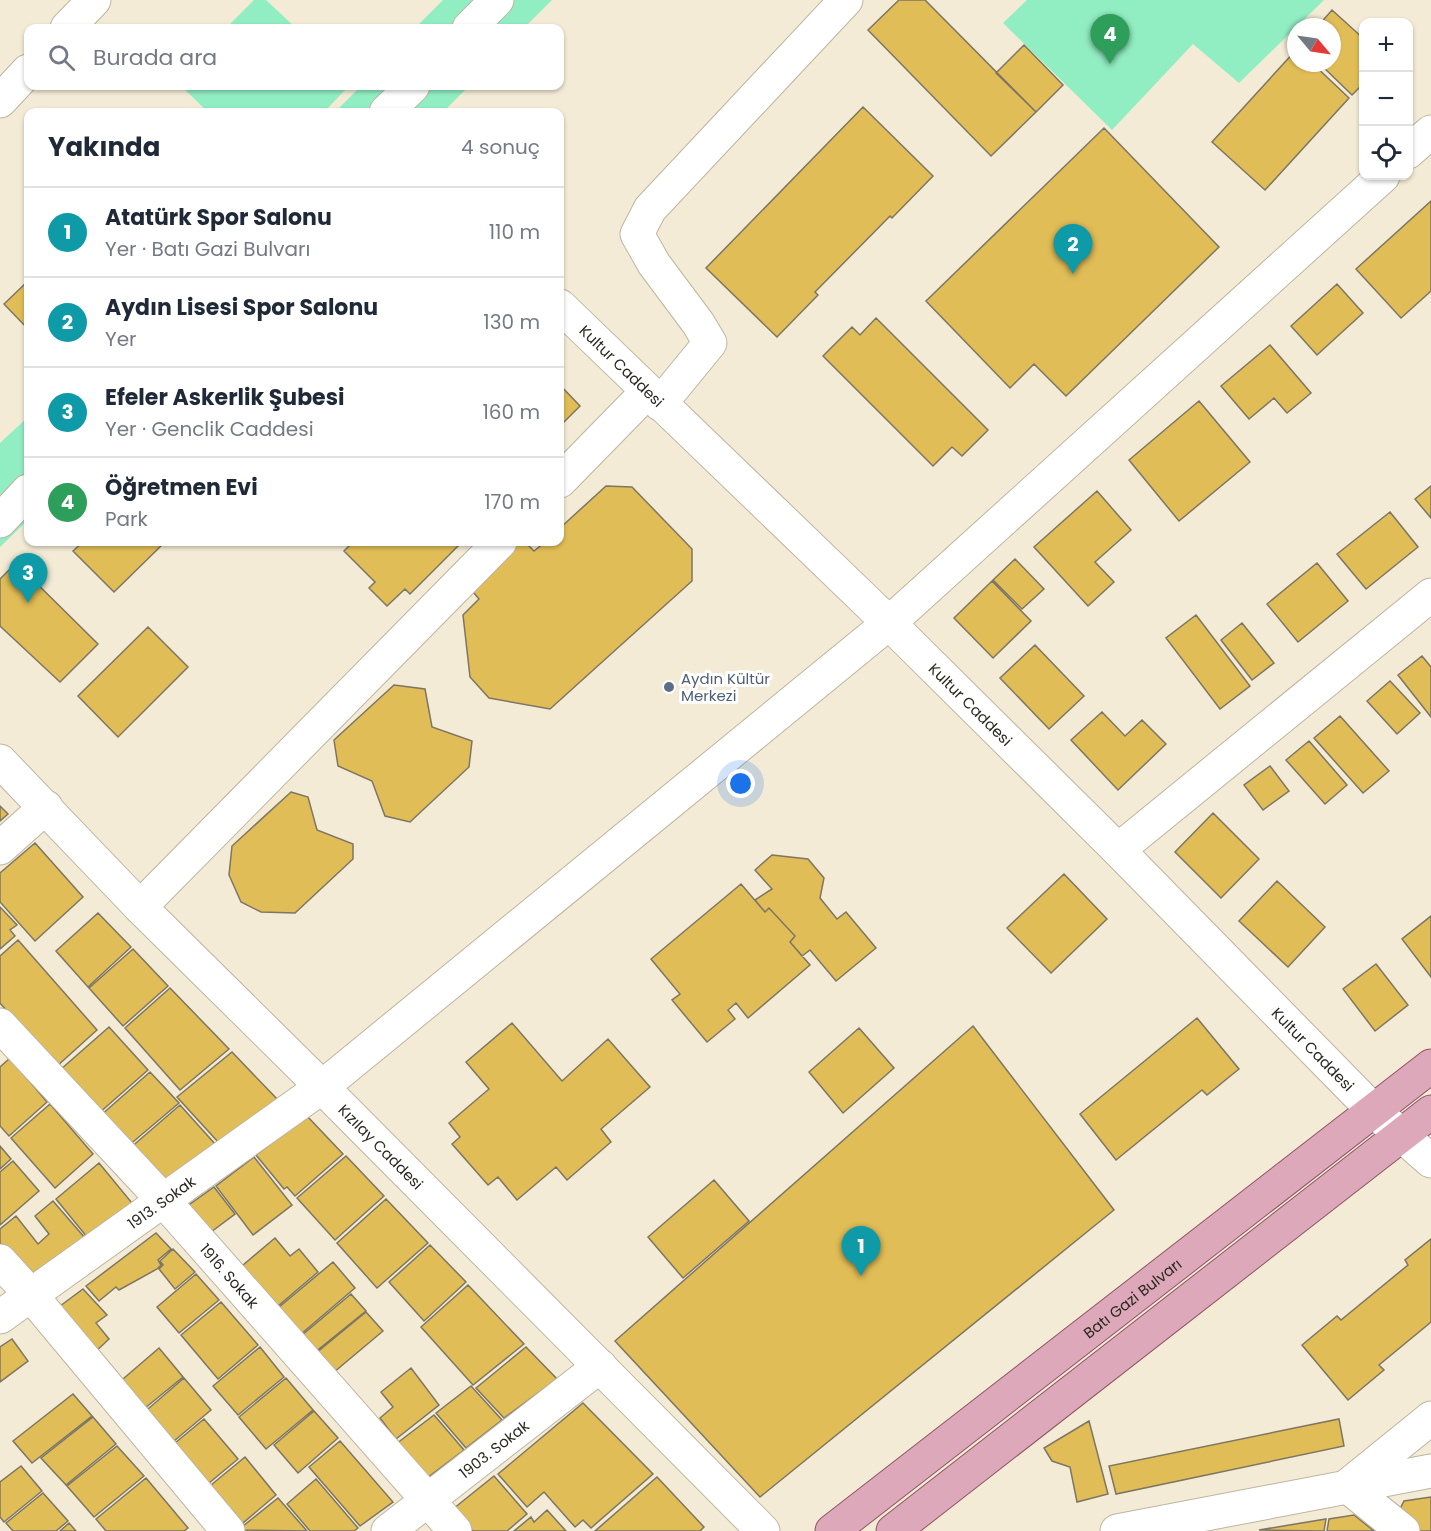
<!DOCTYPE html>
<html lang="tr">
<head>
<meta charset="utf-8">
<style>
	:root { --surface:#fff; --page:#f2f2f3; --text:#1f2937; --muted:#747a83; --line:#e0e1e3; --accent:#0f766e }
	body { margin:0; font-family:Poppins,sans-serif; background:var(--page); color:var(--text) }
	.controls { position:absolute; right:18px; top:18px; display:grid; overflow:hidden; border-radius:12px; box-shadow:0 2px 4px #0004 }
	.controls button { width:54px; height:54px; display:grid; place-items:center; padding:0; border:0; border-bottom:2px solid var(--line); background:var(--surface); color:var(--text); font:30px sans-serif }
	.compass { position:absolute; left:1287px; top:18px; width:54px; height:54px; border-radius:50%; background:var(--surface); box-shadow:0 2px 4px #0004; rotate:119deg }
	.you { position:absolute; left:741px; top:784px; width:21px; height:21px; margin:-15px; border:4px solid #fff; border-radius:50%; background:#1a73e8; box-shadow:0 0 0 9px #1a73e833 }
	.badge { display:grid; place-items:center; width:39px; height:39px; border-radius:50%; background:var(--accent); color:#fff; font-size:20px; font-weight:700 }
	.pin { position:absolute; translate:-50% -50px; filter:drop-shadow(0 2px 3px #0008) }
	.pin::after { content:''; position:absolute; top:32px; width:21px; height:18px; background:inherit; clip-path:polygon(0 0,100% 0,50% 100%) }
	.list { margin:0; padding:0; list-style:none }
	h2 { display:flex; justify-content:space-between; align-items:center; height:78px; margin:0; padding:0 24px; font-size:26px }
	h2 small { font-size:20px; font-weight:400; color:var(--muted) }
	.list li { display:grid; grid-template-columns:39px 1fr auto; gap:18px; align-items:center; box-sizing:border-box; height:90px; padding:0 24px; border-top:2px solid var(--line) }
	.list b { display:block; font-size:22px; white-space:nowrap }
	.list p { margin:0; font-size:20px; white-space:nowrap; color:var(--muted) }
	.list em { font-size:20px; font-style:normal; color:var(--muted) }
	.icon { flex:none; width:33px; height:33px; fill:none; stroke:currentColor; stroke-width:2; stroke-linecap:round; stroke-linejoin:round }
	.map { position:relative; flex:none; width:1431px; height:1531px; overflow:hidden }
	.search { position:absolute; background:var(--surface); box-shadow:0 2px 4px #0004; left:24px; top:24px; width:540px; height:66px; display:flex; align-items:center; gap:15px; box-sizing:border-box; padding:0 21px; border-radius:12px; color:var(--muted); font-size:22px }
	.panel { position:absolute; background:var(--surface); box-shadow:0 2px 4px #0004; left:24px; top:108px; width:540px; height:438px; border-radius:12px }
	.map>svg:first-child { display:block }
	.green { fill:#91eec2 }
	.building { fill:#e1bd57; stroke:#7d7662; stroke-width:1.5 }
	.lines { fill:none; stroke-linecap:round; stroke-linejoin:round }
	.minor-casing { stroke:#bdb5a0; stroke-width:35 }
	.major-casing { stroke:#905665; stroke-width:35 }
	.minor { stroke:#fff; stroke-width:33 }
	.major { stroke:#dda8b9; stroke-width:33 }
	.service-dot { fill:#5c6f8a; stroke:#fff; stroke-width:2 }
	.labels { text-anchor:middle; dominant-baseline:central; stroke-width:6; stroke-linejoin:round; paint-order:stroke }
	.street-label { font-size:15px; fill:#2b2820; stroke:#fff }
	.service-label { font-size:15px; fill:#4e5e75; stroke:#fff; text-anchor:start }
</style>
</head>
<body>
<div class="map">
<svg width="1431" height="1531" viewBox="0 0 1431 1531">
	<rect width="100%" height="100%" fill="#f3ebd5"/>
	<path class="green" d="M254 0H266L296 28H226Z
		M443 0H552L524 28H415Z
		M1027 0H1324L1239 83 1193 44 1112 130 1003 23Z
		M181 86H349L324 112H208Z
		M361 86H469L443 112H335Z
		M28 417V520L0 547V443Z"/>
	<path class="building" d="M899 0H925L1036 112 991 156 868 30Z
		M1332 10 1364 39V83L1352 95 1319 63H1332V27H1317Z
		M1024 45 1063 85 1036 112 996 73Z
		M1296 50V63H1312L1349 98 1265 190 1212 142Z
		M863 107 933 176 892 218 890 216 815 292 818 295 777 337 706 268Z
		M1104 128 1219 247 1066 396 1034 364 1010 388 926 301Z
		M1431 201V291L1401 318 1356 269Z
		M28 281V329L4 304Z
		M1337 284 1363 313 1317 355 1291 326Z
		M876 318 988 430 962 456 952 447 933 466 823 356 852 327 860 335Z
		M1270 345 1311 393 1287 413 1274 398 1249 419 1221 386Z
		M560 385 580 406 560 426Z
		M1199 401 1250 462 1179 521 1129 460Z
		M606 486 632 487 692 549V581L550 709 489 698 470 677 463 615 479 599 468 586 517 542H525L534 551 545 542H560V528Z
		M1431 486V518L1415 499Z
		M1097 491 1131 530 1095 562 1114 582 1088 606 1034 547Z
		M1390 512 1418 547 1366 589 1337 554Z
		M83 542H165L114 592 73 551Z
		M353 542H462L410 594 405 589 387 606 369 588 375 582 344 551Z
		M1015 559 1044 589 1022 609 993 580Z
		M16 563 98 644 60 682 0 626V579Z
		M1317 563 1348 601 1298 642 1267 604Z
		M992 581 1031 621 993 658 954 618Z
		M1196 615 1250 686 1220 709 1166 638Z
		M1242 623 1274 663 1252 680 1221 640Z
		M148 627 188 667 118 737 78 696Z
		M1035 645 1084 696 1049 729 1000 678Z
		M1422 656 1431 667V717L1398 675Z
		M1390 681 1420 713 1397 734 1367 701Z
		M394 685 425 689 432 727 472 741 469 767 410 822 385 816 372 781 338 766 334 740Z
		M1102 712 1125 736 1142 720 1166 744 1118 790 1071 740Z
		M1340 716 1389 771 1363 793 1314 738Z
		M1309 741 1347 785 1325 804 1286 760Z
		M1270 766 1289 791 1263 810 1244 785Z
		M291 792 308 797 317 830 353 844V859L295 913 261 912 241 902 229 875 232 846Z
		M0 806 8 814 0 821Z
		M1213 813 1259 859 1221 898 1175 852Z
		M35 843 83 897 35 941 0 902V873Z
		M772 855 808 859 824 878 820 898 837 919 846 912 876 948 836 981 810 950 802 956 790 942 795 936 769 908 765 912 755 900 772 889 755 870Z
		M1064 874 1107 919 1051 973 1007 928Z
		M1277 881 1325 927 1288 967 1239 921Z
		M741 884 765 912 769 908 795 936 790 942 810 965 748 1018 736 1003 728 1010 735 1019 707 1042 672 1000 680 994 651 959Z
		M0 907 17 925 10 930 15 936 0 949Z
		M98 913 131 947 88 987 56 951Z
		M1431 916V977L1402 939Z
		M18 940 97 1030 56 1067 0 1003V956Z
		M133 949 168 986 123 1026 89 988Z
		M1376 964 1408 1005 1375 1031 1343 989Z
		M170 988 229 1049 180 1090 125 1028Z
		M1197 1018 1239 1069 1207 1095 1202 1090 1116 1160 1080 1114Z
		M512 1023 562 1081 608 1039 650 1087 601 1129 611 1142 567 1180 556 1167 517 1200 498 1177 488 1185 452 1144 460 1137 449 1123 489 1089 466 1062Z
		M973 1026 1114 1210 760 1497 615 1341Z
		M109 1027 148 1070 98 1114 60 1070Z
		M859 1028 894 1068 843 1113 809 1072Z
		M232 1052 277 1099 219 1143 177 1097Z
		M10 1058 47 1102 9 1136 0 1126V1067Z
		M150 1072 179 1103 127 1147 100 1116Z
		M50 1104 93 1154 55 1188 11 1138Z
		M180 1105 216 1145 162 1187 129 1149Z
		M307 1116 343 1154 295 1196 287 1187 284 1189 256 1155Z
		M0 1146 11 1159 0 1169Z
		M346 1156 384 1196 335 1240 297 1198Z
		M254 1157 292 1205 253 1235 216 1186Z
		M13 1161 39 1191 0 1225V1172Z
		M99 1163 132 1203 87 1237 56 1199Z
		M714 1180 749 1221 683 1278 648 1237Z
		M214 1187 235 1214 207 1235 186 1207Z
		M386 1199 428 1243 377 1288 337 1243Z
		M53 1201 85 1238 30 1280 0 1243V1229L16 1216 38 1244 49 1234 35 1216Z
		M156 1233 171 1249 158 1260 161 1265 157 1269 119 1290 116 1287 99 1301 86 1286Z
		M275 1238 290 1256 299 1249 318 1272 271 1312 236 1271Z
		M1431 1239V1322L1379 1365 1384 1370 1348 1400 1302 1345 1337 1316 1341 1320 1408 1265 1405 1260Z
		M430 1245 466 1282 424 1321 389 1282Z
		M173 1249 195 1272 175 1289 159 1269 163 1265 160 1261Z
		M333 1262 355 1288 294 1340 272 1313Z
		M196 1274 219 1300 179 1333 157 1307Z
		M468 1285 524 1344 473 1385 421 1327Z
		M83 1289 107 1315 96 1323 109 1339 91 1356 52 1312Z
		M351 1294 366 1311 309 1357 295 1341Z
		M221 1302 258 1345 218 1379 181 1335Z
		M366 1312 383 1331 327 1378 310 1358Z
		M12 1339 28 1361 0 1382V1347Z
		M260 1347 284 1377 238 1415 213 1386Z
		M526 1347 557 1379 504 1418 476 1388Z
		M159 1348 183 1377 139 1413 116 1385Z
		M411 1368 439 1405 396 1439 380 1418 393 1407 381 1392Z
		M184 1378 211 1410 168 1446 141 1415Z
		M286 1378 313 1410 266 1449 239 1417Z
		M471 1386 502 1420 466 1448 436 1413Z
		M73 1394 92 1416 32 1463 13 1441Z
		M583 1403 653 1474 591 1528 583 1520 575 1527 544 1492 527 1507 498 1474Z
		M314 1411 338 1438 298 1473 274 1445Z
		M434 1415 464 1450 423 1481 392 1447Z
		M93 1417 116 1444 66 1485 41 1458Z
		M204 1419 238 1459 203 1488 169 1448Z
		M1339 1419 1344 1446 1116 1494 1109 1466Z
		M1089 1421 1108 1494 1077 1502 1070 1467 1052 1461 1044 1448Z
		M340 1441 393 1502 360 1526 309 1467Z
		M117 1446 144 1476 94 1517 67 1486Z
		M245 1457 276 1495 237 1528 205 1490Z
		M21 1466 42 1491 4 1522 0 1517V1482Z
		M494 1476 527 1514 507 1531H473L453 1509Z
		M657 1477 704 1527 700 1531H595Z
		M146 1478 188 1528 184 1531H106L96 1519Z
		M316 1479 358 1528 354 1531H310L287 1504Z
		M43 1493 68 1521 56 1531H13L6 1523Z
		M1431 1497V1531H1421L1398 1513 1404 1501Z
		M278 1498 307 1531 238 1530Z
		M547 1510 566 1531H514L531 1517 534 1522Z
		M1354 1515 1374 1531H1327L1329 1519Z
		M1326 1519 1324 1531 1259 1530Z
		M69 1523 76 1531H60Z"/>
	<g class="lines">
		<defs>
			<g id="minor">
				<path d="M67 28 94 0"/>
				<path d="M469 28 497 0"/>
				<path d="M0 101 28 71"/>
				<path d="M386 112 413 86"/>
				<path d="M1408 152 1431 132"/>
				<path id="s1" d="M560 306 889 623 1118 850 1374 1111 1431 1161"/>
				<path d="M660 404 710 343 698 323 654 264 637 234 650 209 846 0"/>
				<path d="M560 481 648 391"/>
				<path d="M0 521 28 491"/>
				<path id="s2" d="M0 761 140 907 322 1087 763 1531"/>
				<path d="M0 848 46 807"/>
				<path d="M1118 850 1431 595"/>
				<path d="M140 907 500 542"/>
				<path id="s3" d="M0 1025 164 1201 455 1531"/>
				<path d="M0 1261 30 1294 228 1531"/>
				<path id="s4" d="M0 1317 322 1087 889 623 1383 176"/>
				<path id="s5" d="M388 1531 600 1366"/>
				<path d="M1117 1531 1431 1471"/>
				<path d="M1403 1531 1347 1486 1431 1418"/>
			</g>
			<g id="major">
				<path id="s6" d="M832 1531 1431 1066"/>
				<path d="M893 1531 1431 1112"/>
			</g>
		</defs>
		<use href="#minor" class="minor-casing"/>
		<use href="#major" class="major-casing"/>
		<use href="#minor" class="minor"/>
		<use href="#major" class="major"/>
	</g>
	<circle class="service-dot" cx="669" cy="687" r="6"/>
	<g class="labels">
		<g class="street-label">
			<text stroke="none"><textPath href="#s1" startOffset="86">Kultur Caddesi</textPath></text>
			<text stroke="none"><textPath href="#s1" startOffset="572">Kultur Caddesi</textPath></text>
			<text stroke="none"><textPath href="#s1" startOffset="1058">Kultur Caddesi</textPath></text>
			<text stroke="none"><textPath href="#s2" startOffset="542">Kızılay Caddesi</textPath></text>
			<text stroke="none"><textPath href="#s4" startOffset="198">1913. Sokak</textPath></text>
			<text stroke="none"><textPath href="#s3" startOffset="340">1916. Sokak</textPath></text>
			<text stroke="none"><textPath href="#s6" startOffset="380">Batı Gazi Bulvarı</textPath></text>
			<text stroke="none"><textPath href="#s5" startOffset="134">1903. Sokak</textPath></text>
		</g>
		<g class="service-label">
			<text x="681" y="678">Aydın Kültür<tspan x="681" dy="17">Merkezi</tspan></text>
		</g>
	</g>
</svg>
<div class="controls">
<button>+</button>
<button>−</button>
<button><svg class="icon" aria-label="locate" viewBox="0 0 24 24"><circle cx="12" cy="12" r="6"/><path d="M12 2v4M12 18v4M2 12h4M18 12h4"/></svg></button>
</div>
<svg class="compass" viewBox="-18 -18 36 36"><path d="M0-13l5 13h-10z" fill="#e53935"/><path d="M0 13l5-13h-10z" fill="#747a83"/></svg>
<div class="you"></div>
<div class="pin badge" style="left:861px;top:1276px;background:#0f9aa8">1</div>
<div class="pin badge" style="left:1073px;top:274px;background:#0f9aa8">2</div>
<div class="pin badge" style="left:28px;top:603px;background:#0f9aa8">3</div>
<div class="pin badge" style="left:1110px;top:64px;background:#2e9e5b">4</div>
<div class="search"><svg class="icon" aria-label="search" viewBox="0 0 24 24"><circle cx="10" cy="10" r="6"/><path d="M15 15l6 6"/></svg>Burada ara</div>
<section class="panel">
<h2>Yakında<small>4 sonuç</small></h2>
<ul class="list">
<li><span class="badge" style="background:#0f9aa8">1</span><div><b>Atatürk Spor Salonu</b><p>Yer · Batı Gazi Bulvarı</p></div><em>110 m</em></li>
<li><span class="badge" style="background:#0f9aa8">2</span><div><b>Aydın Lisesi Spor Salonu</b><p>Yer</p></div><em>130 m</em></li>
<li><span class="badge" style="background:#0f9aa8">3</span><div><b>Efeler Askerlik Şubesi</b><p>Yer · Genclik Caddesi</p></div><em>160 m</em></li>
<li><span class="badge" style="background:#2e9e5b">4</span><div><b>Öğretmen Evi</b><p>Park</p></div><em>170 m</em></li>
</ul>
</section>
</div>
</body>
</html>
